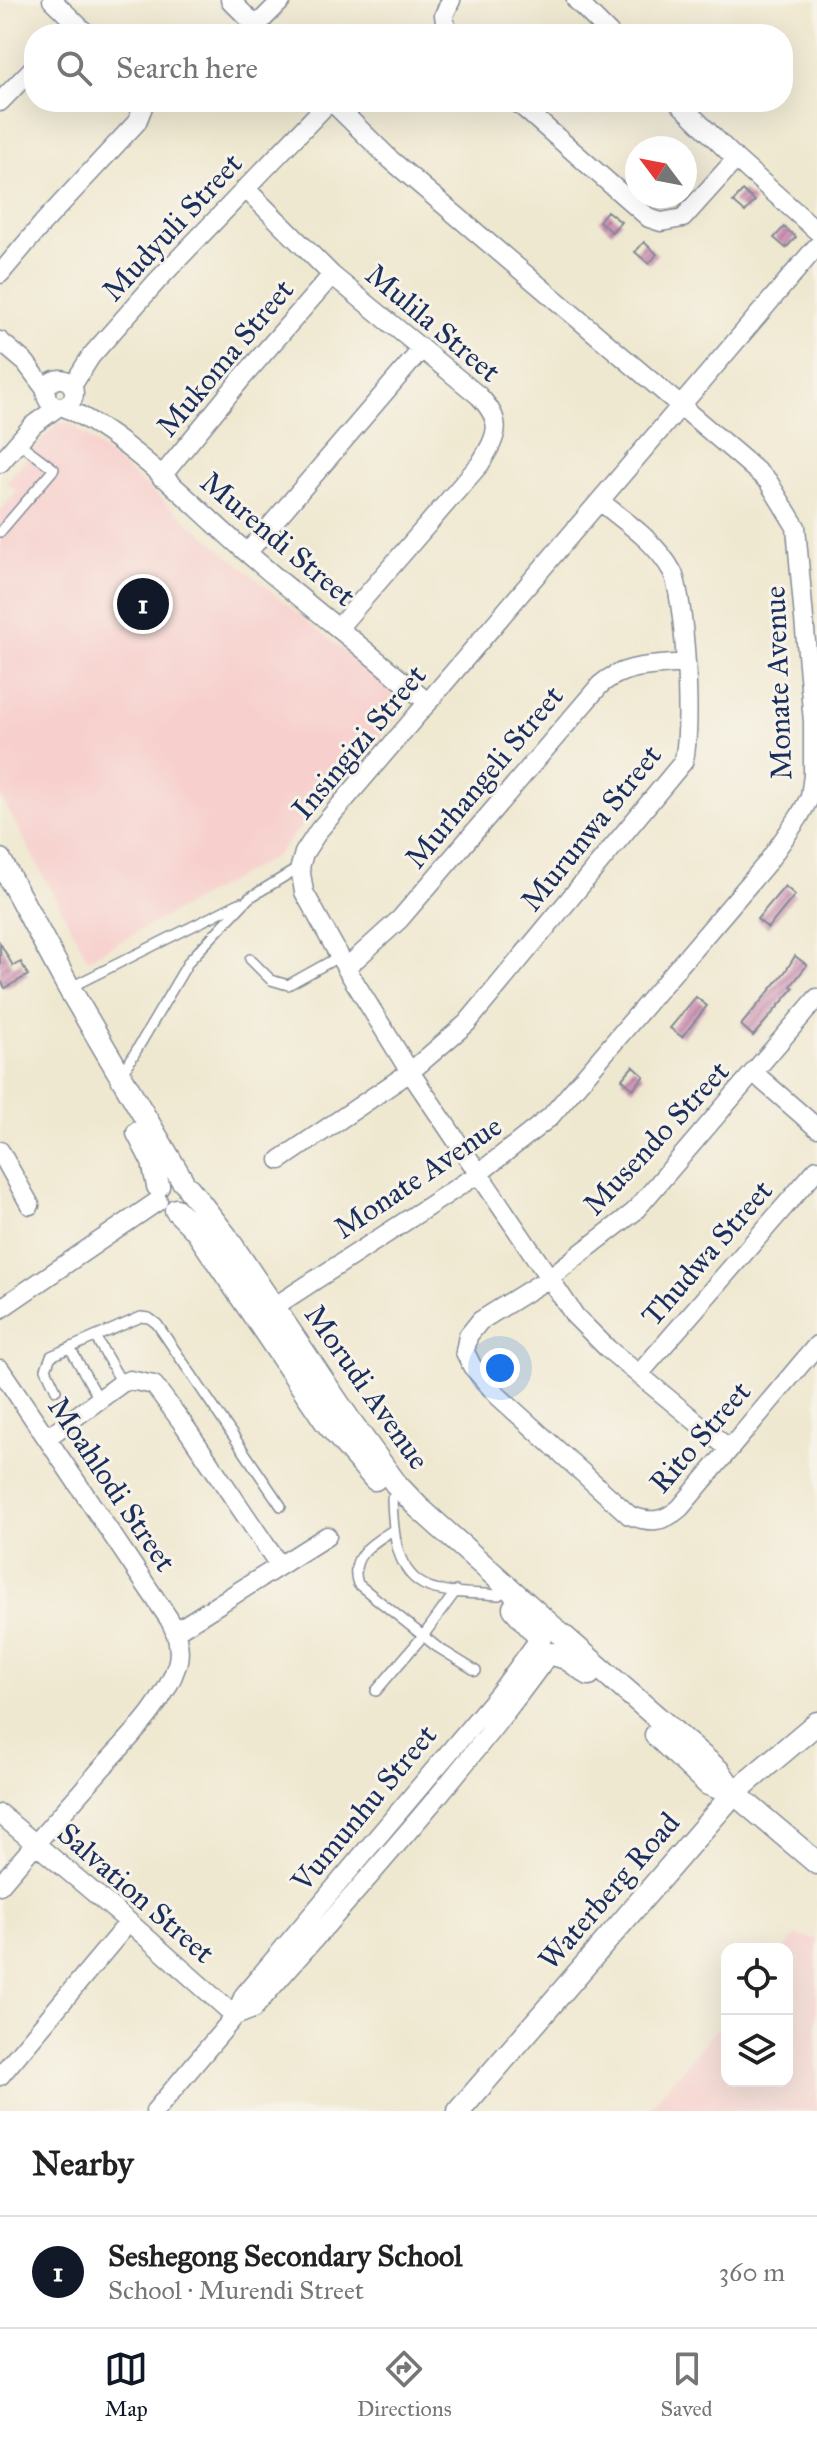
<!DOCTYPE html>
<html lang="en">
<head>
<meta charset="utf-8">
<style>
	:root { --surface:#fff; --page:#f6f6f6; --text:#222; --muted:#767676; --line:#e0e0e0; --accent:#111827 }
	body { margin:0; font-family:"IM FELL Great Primer",serif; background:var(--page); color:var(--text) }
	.controls { position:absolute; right:24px; bottom:24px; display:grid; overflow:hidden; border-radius:16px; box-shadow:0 8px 32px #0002 }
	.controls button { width:72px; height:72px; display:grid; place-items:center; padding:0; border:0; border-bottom:2px solid var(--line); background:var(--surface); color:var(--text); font:40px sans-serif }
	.compass { position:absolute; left:625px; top:136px; width:72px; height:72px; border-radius:50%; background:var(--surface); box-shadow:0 8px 32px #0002; rotate:302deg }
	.you { position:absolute; left:500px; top:1368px; width:28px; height:28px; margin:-20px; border:6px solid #fff; border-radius:50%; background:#1a73e8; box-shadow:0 0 0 12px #1a73e833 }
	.badge { display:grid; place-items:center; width:52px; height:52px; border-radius:50%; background:var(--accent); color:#fff; font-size:26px; font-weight:700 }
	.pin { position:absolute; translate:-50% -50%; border:4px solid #fff; box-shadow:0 2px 8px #0006 }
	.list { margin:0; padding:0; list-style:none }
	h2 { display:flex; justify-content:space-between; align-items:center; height:104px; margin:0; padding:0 32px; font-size:34px }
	h2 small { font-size:26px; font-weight:400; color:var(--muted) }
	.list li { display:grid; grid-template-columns:52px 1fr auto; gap:24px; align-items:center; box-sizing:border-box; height:112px; padding:0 32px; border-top:2px solid var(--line) }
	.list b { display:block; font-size:30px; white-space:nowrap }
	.list p { margin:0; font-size:26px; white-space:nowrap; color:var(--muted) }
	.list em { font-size:26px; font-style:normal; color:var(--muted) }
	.icon { flex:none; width:44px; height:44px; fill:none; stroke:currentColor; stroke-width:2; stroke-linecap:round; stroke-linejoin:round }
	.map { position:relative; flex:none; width:817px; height:2111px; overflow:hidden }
	.search { position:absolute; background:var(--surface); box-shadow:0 8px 32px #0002; left:24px; right:24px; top:24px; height:88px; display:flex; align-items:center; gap:20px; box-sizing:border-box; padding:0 28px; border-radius:32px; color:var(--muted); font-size:30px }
	.sheet { height:216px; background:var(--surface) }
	nav { display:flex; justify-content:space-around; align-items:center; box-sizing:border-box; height:112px; border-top:2px solid var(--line); background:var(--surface); font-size:22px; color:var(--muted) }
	nav a { display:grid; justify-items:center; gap:4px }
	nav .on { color:var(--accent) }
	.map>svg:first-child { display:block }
	.built { fill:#f7d0ce }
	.building { fill:url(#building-hatch) }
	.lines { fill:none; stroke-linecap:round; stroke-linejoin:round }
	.service-casing { stroke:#858c97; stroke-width:12 }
	.minor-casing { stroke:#858c97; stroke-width:21 }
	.tertiary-casing { stroke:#858c97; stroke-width:25 }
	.service { stroke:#fff; stroke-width:9 }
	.minor { stroke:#fff; stroke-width:18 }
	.tertiary { stroke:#fff; stroke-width:22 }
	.labels { text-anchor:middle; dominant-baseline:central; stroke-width:6; stroke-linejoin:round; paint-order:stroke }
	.street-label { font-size:30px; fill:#1b2f5e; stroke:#f7f3e8 }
</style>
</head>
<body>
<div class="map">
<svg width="817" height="2111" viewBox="0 0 817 2111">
	<defs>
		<pattern id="building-hatch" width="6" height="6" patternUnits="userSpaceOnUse" patternTransform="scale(2)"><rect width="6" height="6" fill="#d096b6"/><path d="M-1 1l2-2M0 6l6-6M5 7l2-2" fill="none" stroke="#a87b97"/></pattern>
	</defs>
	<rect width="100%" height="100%" fill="#f7f3e8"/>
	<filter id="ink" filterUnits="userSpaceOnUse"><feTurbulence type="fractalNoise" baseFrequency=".0125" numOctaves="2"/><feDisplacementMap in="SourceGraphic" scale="16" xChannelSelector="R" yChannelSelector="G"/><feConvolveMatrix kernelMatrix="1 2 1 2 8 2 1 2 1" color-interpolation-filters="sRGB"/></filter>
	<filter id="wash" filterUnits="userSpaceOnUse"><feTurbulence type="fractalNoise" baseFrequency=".006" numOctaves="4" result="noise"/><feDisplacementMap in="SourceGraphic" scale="32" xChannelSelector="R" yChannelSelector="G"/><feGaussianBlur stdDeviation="1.8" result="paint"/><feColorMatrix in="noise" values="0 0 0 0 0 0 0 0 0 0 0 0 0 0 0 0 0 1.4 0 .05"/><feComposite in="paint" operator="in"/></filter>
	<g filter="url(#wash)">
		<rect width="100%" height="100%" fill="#efe8d0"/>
		<path class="built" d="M70 423 398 697 400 714 276 856 88 959 0 795V511L17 491 6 482 56 424Z
			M795 1936 817 1939V2111H647L727 2016V2081H787V1949H784Z"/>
		<g id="blocks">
			<path class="building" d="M743 191 755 201 745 212 733 202Z
				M607 211 621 222 612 232 599 221Z
				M784 227 796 237 786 248 774 238Z
				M644 242 657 254 649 264 635 252Z
				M785 886 795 895 768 928 757 919Z
				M0 943 13 966 21 962 28 975 5 988 0 979Z
				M795 956 807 965 791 986 794 988 753 1036 741 1025 785 972Z
				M696 997 707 1006 682 1037 670 1028Z
				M633 1066 644 1076 633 1089 622 1079Z"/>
		</g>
	</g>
	<g filter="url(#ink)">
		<use href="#blocks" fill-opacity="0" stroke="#858c97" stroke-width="2"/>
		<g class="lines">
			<defs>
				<path id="service" d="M0 532 54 469 18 442
					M250 959 271 980 288 985 340 956
					M69 988 241 902
					M123 1073 189 961 249 898 300 867
					M96 1338 122 1383
					M70 1348 99 1399
					M56 1390 46 1369 51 1356 141 1317 149 1318 157 1324 281 1506
					M392 1498C393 1528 394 1574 429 1587 447 1594 479 1593 499 1595
					M393 1530C373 1543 348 1556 358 1584L437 1647 476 1671
					M376 1691 423 1636 456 1591"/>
				<path id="minor" d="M52 0 87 34
					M230 0 264 34
					M576 0 610 34
					M256 26 282 0
					M447 34 444 15 451 0
					M0 102 34 67
					M517 102 649 218 661 222 683 218 736 159
					M678 102 736 159 817 231
					M245 188 332 275 479 396C504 423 498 434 480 464L339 627
					M0 274 43 223 137 122 145 102
					M0 341 26 363 46 390
					M46 393a14 14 0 1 1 28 0a14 14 0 1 1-28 0Z
					M72 386 91 356 157 281 329 102
					M64 407C131 439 189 502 245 551 305 603 368 651 428 703
					M0 463 33 425 58 407
					M161 477 242 378 332 275
					M247 553 421 350
					M346 968 400 919 600 685C624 664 655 666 686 663
					M817 998 634 1212 549 1278 480 1321 468 1336 465 1352 472 1366 498 1396 629 1515C649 1523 663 1523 680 1508L817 1345
					M754 1073 817 1128
					M0 1151 30 1205
					M280 1160 410 1072 467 1023 683 762C693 735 685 596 672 571 656 542 626 522 601 502
					M0 1309 158 1201
					M263 1314 478 1174 550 1117 767 863 799 817 810 797 813 775V722L796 527 768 481 743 459 391 160 332 102
					M0 1369 169 1619C177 1633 182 1648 177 1665 164 1705 128 1739 101 1769 67 1808 33 1846 0 1885
					M639 1374 817 1169
					M48 1437 122 1383 130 1380 154 1385 184 1425 279 1565
					M728 1448 608 1349 575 1316 410 1072 346 968 304 892 300 867 304 853 319 830 817 246
					M176 1631 327 1536
					M0 1814 129 1922 235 2016
					M235 2016 253 2009C354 1893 459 1779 549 1654
					M0 2076 129 1922
					M155 2111 235 2016 244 1995 500 1692 540 1638"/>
				<path id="tertiary" d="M0 860 69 988 182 1180
					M138 1133 153 1162 158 1186
					M189 1189 225 1235 348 1418 396 1484 418 1507 556 1630
					M176 1210 196 1230 326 1422 375 1479
					M514 1608 540 1638
					M562 1635 719 1771 734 1793 817 1863
					M553 1654 566 1658 589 1674
					M656 1735 708 1784 734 1793
					M459 2111 734 1793 817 1723"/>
			</defs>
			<use href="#service" class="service-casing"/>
			<use href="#minor" class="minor-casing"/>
			<use href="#tertiary" class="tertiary-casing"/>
			<use href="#service" class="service"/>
			<use href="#minor" class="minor"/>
			<use href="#tertiary" class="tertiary"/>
		</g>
	</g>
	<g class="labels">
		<g class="street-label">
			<text transform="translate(172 227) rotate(-47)">Mudyuli Street</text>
			<text transform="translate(433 323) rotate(40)">Mulila Street</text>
			<text transform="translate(225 358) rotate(-50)">Mukoma Street</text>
			<text transform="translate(278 539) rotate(40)">Murendi Street</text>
			<text transform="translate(778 683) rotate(-92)">Monate Avenue</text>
			<text transform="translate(359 742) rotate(-50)">Insingizi Street</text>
			<text transform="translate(484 777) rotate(-50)">Murhangeli Street</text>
			<text transform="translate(591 828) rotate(-51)">Murunwa Street</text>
			<text transform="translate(656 1138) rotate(-47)">Musendo Street</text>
			<text transform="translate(418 1177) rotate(-34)">Monate Avenue</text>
			<text transform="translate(707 1253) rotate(-49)">Thudwa Street</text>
			<text transform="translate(367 1387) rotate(55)">Morudi Avenue</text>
			<text transform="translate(700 1437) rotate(-49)">Rito Street</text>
			<text transform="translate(112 1484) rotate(56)">Moahlodi Street</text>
			<text transform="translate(364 1808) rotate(-50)">Vumunhu Street</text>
			<text transform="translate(609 1891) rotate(-49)">Waterberg Road</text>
			<text transform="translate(136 1893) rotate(41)">Salvation Street</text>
		</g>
	</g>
</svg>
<div class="controls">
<button><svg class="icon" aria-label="locate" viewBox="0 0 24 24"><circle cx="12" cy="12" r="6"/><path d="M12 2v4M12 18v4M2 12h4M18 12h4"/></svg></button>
<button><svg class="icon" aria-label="layers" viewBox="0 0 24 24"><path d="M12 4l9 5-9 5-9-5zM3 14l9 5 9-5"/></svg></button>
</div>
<svg class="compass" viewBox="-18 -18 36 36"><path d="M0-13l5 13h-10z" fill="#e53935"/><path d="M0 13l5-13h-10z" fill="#767676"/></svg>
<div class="you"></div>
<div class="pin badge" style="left:143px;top:604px">1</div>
<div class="search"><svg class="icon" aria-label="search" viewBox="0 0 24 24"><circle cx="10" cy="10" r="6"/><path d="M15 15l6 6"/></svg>Search here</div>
</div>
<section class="sheet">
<h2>Nearby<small></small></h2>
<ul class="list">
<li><span class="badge">1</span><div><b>Seshegong Secondary School</b><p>School · Murendi Street</p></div><em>360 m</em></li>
</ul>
</section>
<nav>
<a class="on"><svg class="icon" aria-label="map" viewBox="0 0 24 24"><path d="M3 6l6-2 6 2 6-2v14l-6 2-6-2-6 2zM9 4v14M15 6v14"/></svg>Map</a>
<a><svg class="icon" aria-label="directions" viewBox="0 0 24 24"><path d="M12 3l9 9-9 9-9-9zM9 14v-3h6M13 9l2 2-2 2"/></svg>Directions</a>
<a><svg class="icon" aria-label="saved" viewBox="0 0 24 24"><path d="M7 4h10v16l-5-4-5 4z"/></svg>Saved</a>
</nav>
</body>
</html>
